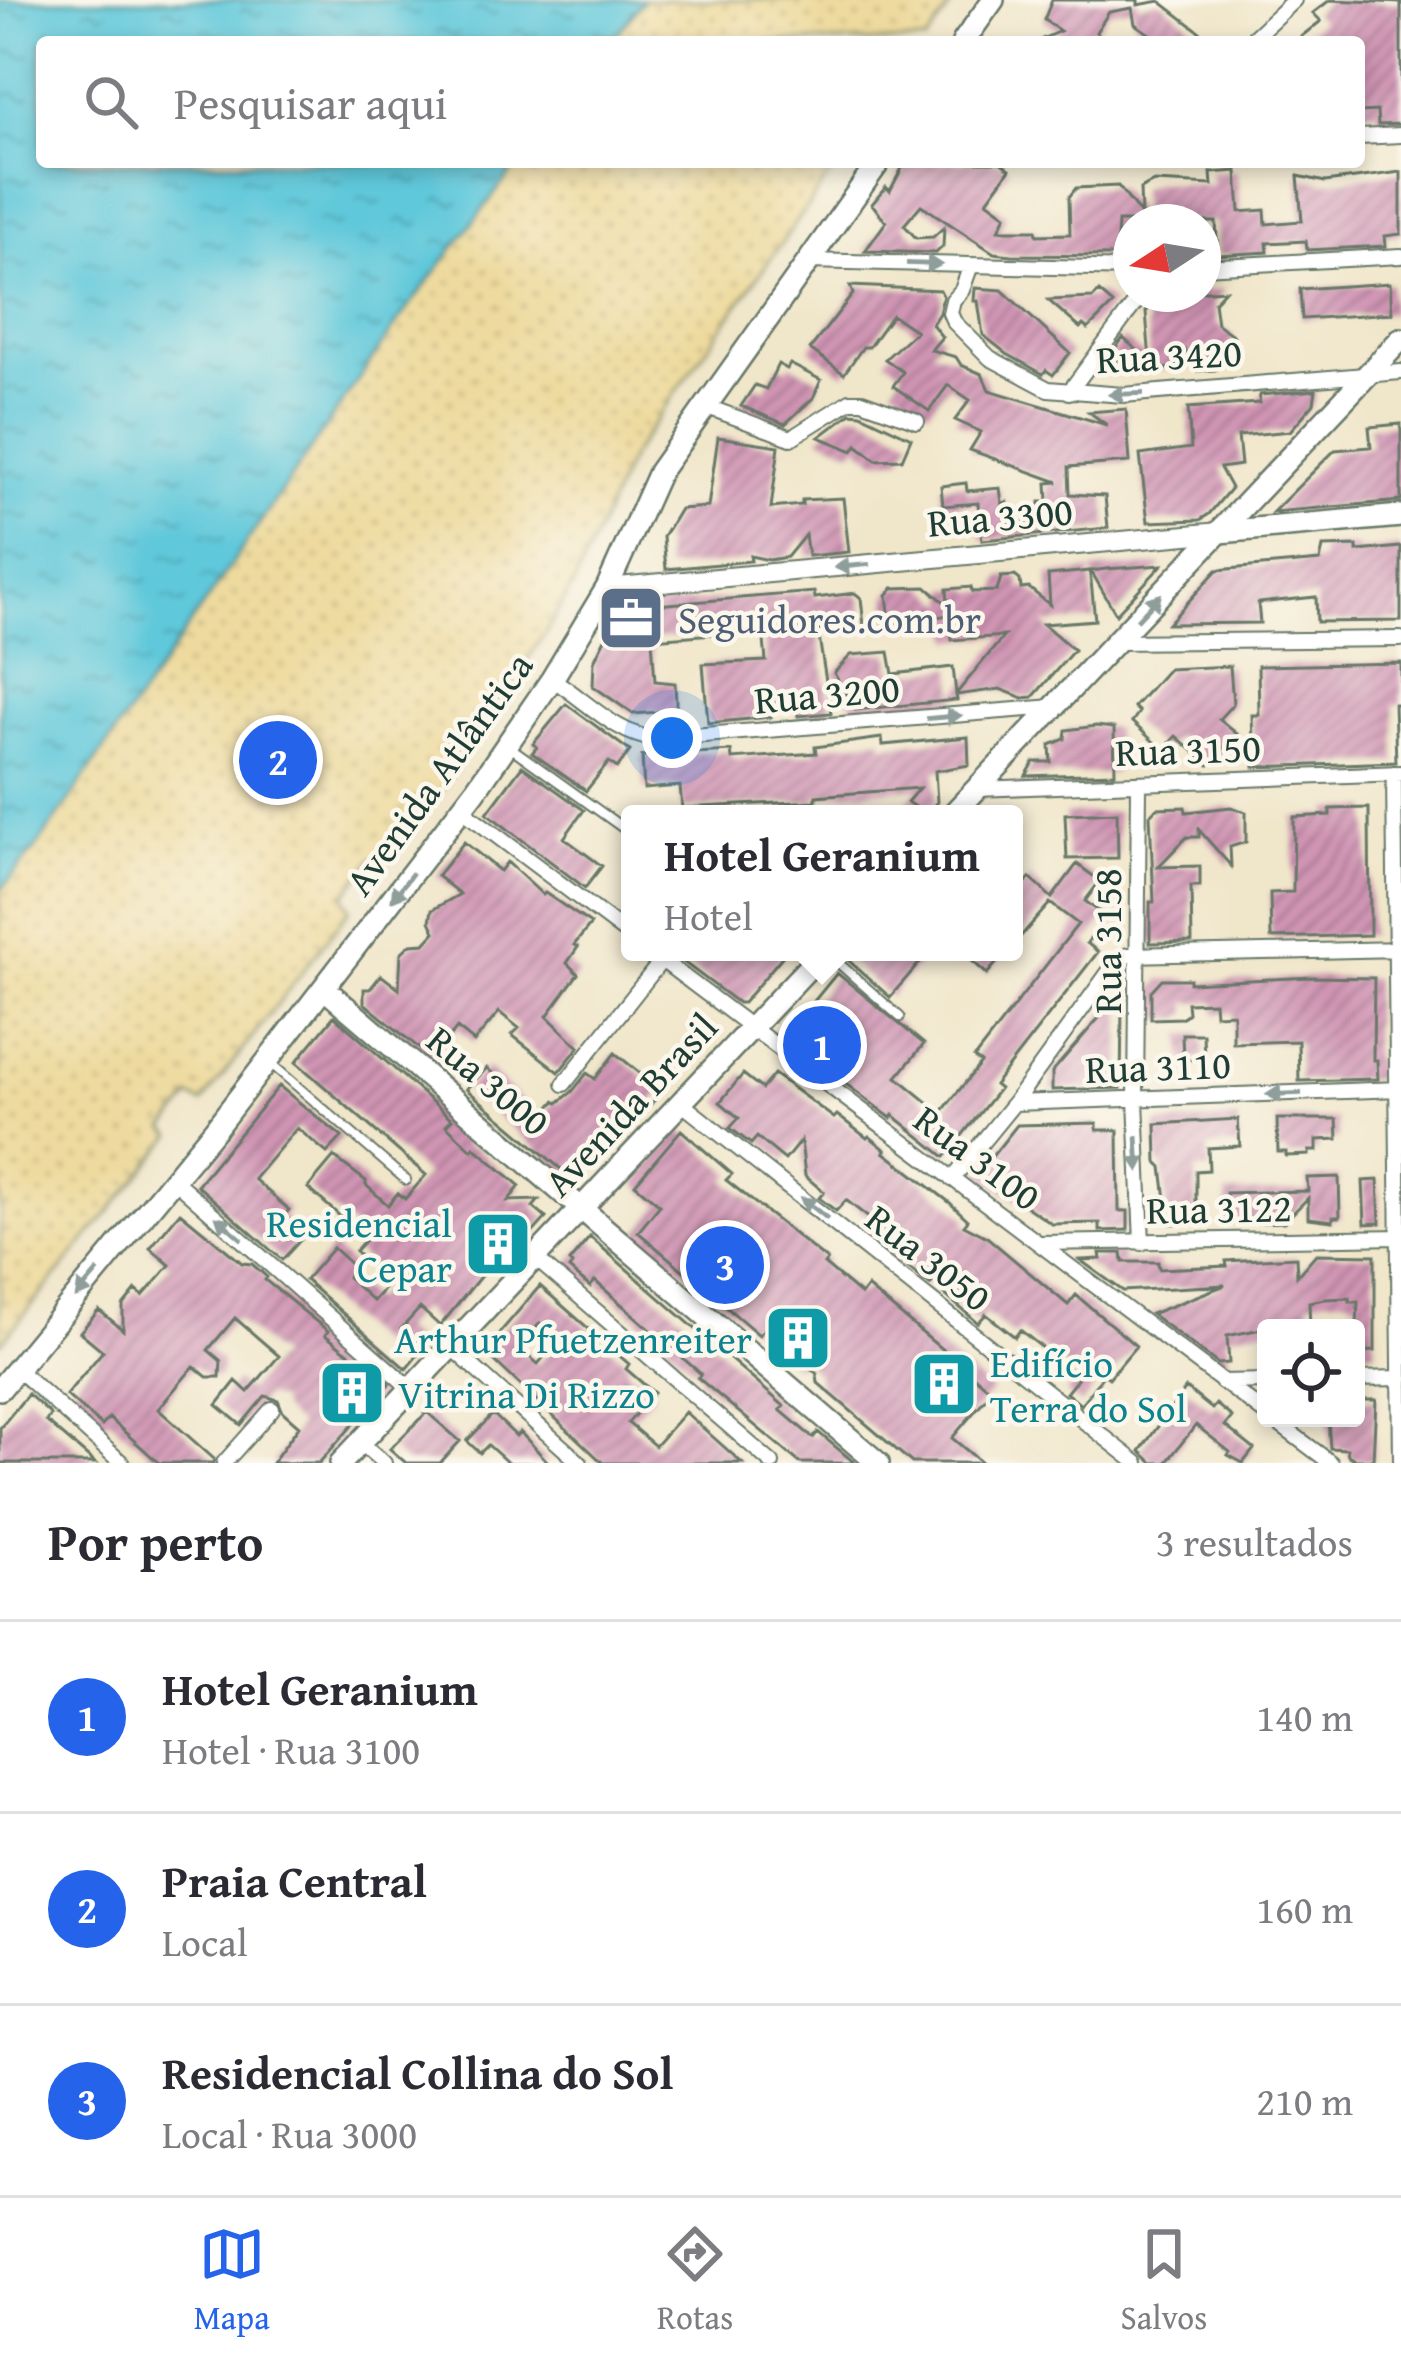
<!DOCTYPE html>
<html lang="pt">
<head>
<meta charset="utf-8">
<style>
	:root { --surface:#fff; --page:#f7f7f7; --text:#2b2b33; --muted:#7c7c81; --line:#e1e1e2; --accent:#2563eb }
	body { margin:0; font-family:"Gentium Book Plus",serif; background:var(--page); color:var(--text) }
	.controls { position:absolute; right:36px; bottom:36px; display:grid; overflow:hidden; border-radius:12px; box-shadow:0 6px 18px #0003 }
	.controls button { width:108px; height:108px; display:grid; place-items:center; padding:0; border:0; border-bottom:3px solid var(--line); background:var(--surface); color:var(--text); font:60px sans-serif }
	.compass { position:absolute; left:1113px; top:204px; width:108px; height:108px; border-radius:50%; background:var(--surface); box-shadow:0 6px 18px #0003; rotate:258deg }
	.you { position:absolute; left:672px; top:738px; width:42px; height:42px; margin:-30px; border:9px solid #fff; border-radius:50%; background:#1a73e8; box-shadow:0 0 0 18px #1a73e833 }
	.badge { display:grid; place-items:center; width:78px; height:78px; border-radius:50%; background:var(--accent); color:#fff; font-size:39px; font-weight:700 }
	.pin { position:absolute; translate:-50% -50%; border:6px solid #fff; box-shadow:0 3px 12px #0006 }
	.popup { position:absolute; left:621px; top:805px; width:402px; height:156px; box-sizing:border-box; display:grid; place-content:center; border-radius:12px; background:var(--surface); filter:drop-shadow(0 3px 9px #0005); font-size:39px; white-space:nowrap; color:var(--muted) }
	.popup b { font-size:45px; color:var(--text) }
	.popup::after { content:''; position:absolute; left:50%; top:100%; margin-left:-24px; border:24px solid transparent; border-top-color:var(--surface) }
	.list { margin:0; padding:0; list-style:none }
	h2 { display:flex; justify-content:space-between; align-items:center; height:156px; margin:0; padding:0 48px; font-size:51px }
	h2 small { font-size:39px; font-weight:400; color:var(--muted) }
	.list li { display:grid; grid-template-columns:78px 1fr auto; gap:36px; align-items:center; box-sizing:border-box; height:192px; padding:0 48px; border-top:3px solid var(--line) }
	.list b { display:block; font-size:45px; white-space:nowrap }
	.list p { margin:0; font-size:39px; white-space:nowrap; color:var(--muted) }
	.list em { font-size:39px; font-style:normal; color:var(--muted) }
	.icon { flex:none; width:66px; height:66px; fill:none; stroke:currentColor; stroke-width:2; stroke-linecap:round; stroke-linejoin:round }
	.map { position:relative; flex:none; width:1401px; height:1463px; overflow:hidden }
	.search { position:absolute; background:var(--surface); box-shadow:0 6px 18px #0003; left:36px; right:36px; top:36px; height:132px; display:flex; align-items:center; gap:30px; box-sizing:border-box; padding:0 42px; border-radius:12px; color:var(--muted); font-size:45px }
	.sheet { height:732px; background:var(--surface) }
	nav { display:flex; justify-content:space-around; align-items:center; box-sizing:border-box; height:168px; border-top:3px solid var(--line); background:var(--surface); font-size:33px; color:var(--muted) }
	nav a { display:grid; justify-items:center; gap:6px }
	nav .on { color:var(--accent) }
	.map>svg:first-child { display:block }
	.sand { fill:url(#sand-dots); stroke:#868c69; stroke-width:3 }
	.water { fill:url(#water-ripples); stroke:#3f8287; stroke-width:3 }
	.building { fill:url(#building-hatch); fill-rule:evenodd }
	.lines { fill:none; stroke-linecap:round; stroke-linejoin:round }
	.service-casing { stroke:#687868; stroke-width:12 }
	.minor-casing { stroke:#687868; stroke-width:18 }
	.tertiary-casing { stroke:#687868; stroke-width:22 }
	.secondary-casing { stroke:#687868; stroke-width:26 }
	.primary-casing { stroke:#687868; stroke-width:26 }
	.service { stroke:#fff; stroke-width:8 }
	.minor { stroke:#fff; stroke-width:14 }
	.tertiary { stroke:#fff; stroke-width:18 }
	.secondary { stroke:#fff; stroke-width:21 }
	.primary { stroke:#fff; stroke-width:21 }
	.oneway { fill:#8f9e9a }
	.labels { text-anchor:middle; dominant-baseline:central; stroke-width:9; stroke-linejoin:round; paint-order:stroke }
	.street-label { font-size:39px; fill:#1f3d34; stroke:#fbf7ec }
	.service-label { font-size:39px; fill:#4e5e75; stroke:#fbf7ec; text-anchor:start }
	.culture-label { font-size:39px; fill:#0d838f; stroke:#fbf7ec; text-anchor:end }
</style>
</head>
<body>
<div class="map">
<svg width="1401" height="1463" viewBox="0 0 1401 1463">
	<defs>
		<pattern id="sand-dots" width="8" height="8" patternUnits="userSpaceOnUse" patternTransform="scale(3)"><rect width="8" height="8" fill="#eeda9e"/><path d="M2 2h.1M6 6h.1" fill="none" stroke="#ccbc89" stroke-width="1.8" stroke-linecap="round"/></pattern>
		<pattern id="water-ripples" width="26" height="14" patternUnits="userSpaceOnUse" patternTransform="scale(3)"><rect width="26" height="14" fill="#5fc8da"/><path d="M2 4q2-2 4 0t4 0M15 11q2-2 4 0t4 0" fill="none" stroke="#4ea4b2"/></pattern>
		<pattern id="building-hatch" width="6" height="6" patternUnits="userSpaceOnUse" patternTransform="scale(3)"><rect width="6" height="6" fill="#d094b4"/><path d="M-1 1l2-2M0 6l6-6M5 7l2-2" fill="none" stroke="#a87a93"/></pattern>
	</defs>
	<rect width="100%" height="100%" fill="#fbf7ec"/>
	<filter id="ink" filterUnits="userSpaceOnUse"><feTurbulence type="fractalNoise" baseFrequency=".00833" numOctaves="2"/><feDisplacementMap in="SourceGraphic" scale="24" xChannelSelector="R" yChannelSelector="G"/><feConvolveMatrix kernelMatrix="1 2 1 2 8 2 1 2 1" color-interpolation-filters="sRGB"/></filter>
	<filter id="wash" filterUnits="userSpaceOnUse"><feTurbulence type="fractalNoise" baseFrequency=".004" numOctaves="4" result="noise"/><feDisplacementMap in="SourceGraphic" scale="48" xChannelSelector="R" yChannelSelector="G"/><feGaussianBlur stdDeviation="2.7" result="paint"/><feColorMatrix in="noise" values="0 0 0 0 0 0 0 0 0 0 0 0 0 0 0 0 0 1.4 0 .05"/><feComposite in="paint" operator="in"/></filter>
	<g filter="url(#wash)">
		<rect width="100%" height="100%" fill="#f0e6ca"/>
		<path class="sand" d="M643 0H955L926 42H611Z
			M519 162H839L631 456 574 584 547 630 441 790 386 864 373 858 344 896 350 909 202 1103 191 1097 165 1129 173 1135 0 1344V891L39 844 404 313Z"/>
		<path class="water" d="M0 0H643L611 42H42V162H519L404 313 39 844 0 891Z"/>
		<g id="blocks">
			<path class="building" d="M1052 0H1138V5L1160 1 1213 42H1161L1135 24 1132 8 1109 12 1096 32 1103 42H1035L1060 31 1044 20Z
				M1330 0 1401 3V124L1378 125 1377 111 1359 112V42H1294L1321 21 1313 13Z
				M913 162H1000L1010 169 987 201 1006 215 999 230H1036L1037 235 1070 234 1069 197 1076 188 1118 186 1141 215 1140 189 1154 182 1212 185 1211 173 1237 171 1240 212 1265 210 1266 224 1302 221 1298 176 1325 182 1401 172V234L1385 236 1386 246 1307 250 1306 241 1267 243 1268 252 1218 255 1216 222H1118L1116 256 1012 255 994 253 921 205 904 225 916 238 933 237 944 227 943 246 936 253 865 251 886 222 872 204 886 187 890 191 902 168Z
				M1390 283 1392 313 1302 319 1300 289Z
				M850 286 940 290 943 296 939 313 932 324 942 337 931 350 956 357 961 365 982 374 989 390 1107 425 1089 412 1126 409 1130 462 1069 467 1070 494 1105 496 1108 528 982 540 978 503 943 506 941 486 966 483 967 491 1000 488 1002 503 1007 502 1011 523 1039 521 1040 502H1048L1047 483 1058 482 970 450 981 432 955 420 970 400 948 385 929 411 893 386 903 372 885 359 916 331 892 315 869 347H863L844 374 810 349 853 294Z
				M975 288 1002 290 1070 353 1053 375 1046 370 1043 374 1007 354 983 335 978 301H974Z
				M1225 290 1214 302 1217 324 1234 336 1230 363 1215 370 1197 371 1185 350 1173 368 1131 371 1111 354 1123 338 1150 361 1146 312 1161 294Z
				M1099 292 1113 304 1088 329 1083 325 1080 328 1048 300 1093 298Z
				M778 364 787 369 790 364 821 380 813 398 785 424 741 406 755 385 766 389Z
				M1316 390 1314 403 1290 431 1238 436 1241 465 1220 468 1231 488 1209 514 1200 520 1148 522 1140 455 1191 448 1188 408 1259 403 1260 395Z
				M851 413 861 414 911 438 902 459 876 460 857 445 853 451 819 437Z
				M1401 424V501L1273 512 1335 450 1371 447 1369 427Z
				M718 437 779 446 771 508 802 505V500L843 498 849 552 808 556 805 535 787 557 769 560 750 556 751 561 666 569 663 537 680 509 708 507Z
				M1357 546V551L1401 547V621L1317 622 1316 597 1258 603 1260 623 1168 624 1217 570 1320 561 1323 547Z
				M1162 565 1116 614 1091 571 1106 569Z
				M1090 571 1095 620 1043 624 1074 650 1033 697 1023 698 1000 689 956 695 957 700 855 710 834 673 851 655 889 652 893 674 953 667 956 694 1004 636 952 640 949 615 905 622V618L890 620 887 595 893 588 926 587 948 605 947 589 971 587 972 592 997 591 1001 577 1015 576 1020 580 1021 589 1029 588 1050 605 1048 575Z
				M814 592 815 598 855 593 861 598 864 626 818 631 831 713 798 716 796 705 771 710V717L708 723 703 664 766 661 763 630 652 639 655 681 675 683 677 723 659 724 658 712 633 714 593 686 594 661 620 608Z
				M1401 663V704H1394L1396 762 1254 767 1252 715H1259L1258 666Z
				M1230 666 1233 704 1219 719 1237 734 1209 765 1176 736 1163 750 1132 722 1139 712 1134 707 1168 669Z
				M566 704 630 751 617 768 609 762 586 791 532 753 537 747 533 744Z
				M1096 726 1114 728 1115 773 1026 776 1034 762H1051L1050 745 1065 739 1066 730Z
				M968 737 969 765 935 771 937 802 926 814 907 802 919 788 816 796V801L682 808 680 786 644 789 642 756 731 751 732 759 816 753 815 747 882 738 883 745Z
				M522 766 584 810 564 838 602 866 585 888 487 813Z
				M1185 807 1186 812 1231 807 1246 812V842L1230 847 1231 866 1199 830V837H1187L1158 867 1200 866V886H1191L1192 942 1150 943V902H1154L1150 815 1157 808Z
				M1369 808 1370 935 1271 938 1270 893 1293 892 1294 817 1330 815V809Z
				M1117 812 1118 858 1067 859 1065 814Z
				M464 842 500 871 507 862 543 895 545 893 591 924 574 945 578 947 567 963 578 974 547 1016 579 1047 559 1072 512 1035 519 1028 499 1012 474 1042 457 1028 432 1059 364 1003V989H370L381 975 399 989 401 953 411 944 425 943 435 932 430 921 432 910 460 894 437 876Z
				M1077 864 1100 881 1085 901 1106 917 1087 943 1098 952 994 1085 999 1089 945 1157 893 1115 891 1118 794 1045 819 1013 810 1006 837 973 924 1044 897 1077 941 1113 981 1063 974 1058 1078 924 1050 903 1014 944V896L1030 878 1052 898Z
				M670 952H786L743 1003H738Z
				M853 952H929L890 997 847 959Z
				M962 952H1006L987 974Z
				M1312 977 1374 978 1373 1060H1377L1378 1079 1299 1081 1298 1041 1233 1043V1013L1215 1014 1214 1002 1187 1003 1188 1013 1182 1018 1151 1019V991L1162 979H1190V983Z
				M1111 1004H1122L1121 1088 1052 1090V1072Z
				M334 1016 452 1119 446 1125 472 1150 474 1147 520 1186 508 1201 539 1200 533 1207 546 1218 501 1268 493 1261 440 1326 420 1308 401 1329 423 1349 406 1369 305 1280 333 1248 355 1268 347 1277 373 1301 390 1282 355 1251 366 1239 308 1188 334 1157 366 1181V1185L388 1205 398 1193 405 1199 426 1175 296 1062Z
				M1182 1034H1203L1204 1059 1183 1060Z
				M615 1053 662 1091 646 1110 642 1106 617 1136 608 1138 574 1180 466 1089 487 1068 537 1116 540 1112 543 1115 555 1101 558 1103 572 1092 587 1073 595 1079Z
				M743 1074 762 1089 774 1074 834 1118 837 1115 867 1138 869 1136 886 1150 884 1152 949 1202 968 1220 964 1225 987 1237 1068 1305 1076 1295 1136 1346 1109 1378 1104 1374 1081 1405 1066 1393 1079 1377 1020 1330 1015 1337 986 1314 978 1323 944 1294 940 1273 930 1285 861 1230 870 1219 846 1200 836 1211 819 1198 824 1192 805 1176 801 1140 785 1160 757 1137 751 1144 730 1128 739 1118 720 1102Z
				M279 1086 342 1137 327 1153 297 1128 254 1179 289 1210 283 1217 304 1236 282 1260 197 1185Z
				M1238 1119 1240 1146 1208 1148 1209 1170 1196 1171V1217H1192V1223L1169 1224 1162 1167 1157 1162 1156 1124Z
				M1277 1119H1337L1338 1139 1317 1140V1151H1309V1155L1286 1156V1152H1278Z
				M1097 1123V1130H1118L1119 1211H1128V1230L1100 1231V1223L1052 1224 978 1174 1017 1125Z
				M681 1130 732 1174 726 1180 827 1260 824 1264 861 1295 867 1287 992 1391 952 1438 982 1463H912L818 1383 817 1374 805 1363 793 1365 773 1347 771 1321 759 1335 638 1232 660 1205 635 1184Z
				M1339 1177 1340 1217H1333V1221L1308 1218V1198L1284 1222 1227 1224 1226 1193 1308 1191 1307 1178Z
				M1378 1180 1380 1223 1365 1224 1363 1181Z
				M180 1212 242 1263 252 1264 267 1277 265 1280 328 1331 325 1335 389 1384 319 1463H272L299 1426 283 1412 278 1400 265 1396 241 1425 217 1405 236 1381 248 1392 279 1356 235 1318 208 1350 221 1361 220 1377H207L194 1366 158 1409 214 1459 213 1463H159L109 1418 102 1426 66 1395 103 1351 80 1332 99 1310 123 1330V1306L136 1290 143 1296 170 1265 150 1248Z
				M590 1237 784 1406 780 1410 813 1438 818 1432 855 1463H800L698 1378 701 1374 595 1281 590 1287 569 1269 572 1265 569 1262Z
				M1100 1253H1122L1123 1262H1158L1159 1269 1227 1266 1226 1261 1296 1257 1297 1276 1316 1254 1375 1255V1351L1356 1352 1358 1302H1350V1298L1325 1299 1309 1302 1310 1328H1266L1227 1336 1229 1363 1218 1364 1151 1314 1225 1285 1123 1291 1080 1260 1101 1259Z
				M540 1286 629 1364 626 1369 654 1393 628 1423 655 1446 685 1412 742 1463H603L484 1351ZM540 1323 559 1340 538 1364 519 1348Z
				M1186 1388 1212 1409 1216 1404 1232 1417 1225 1426 1254 1449 1243 1463 1228 1455 1230 1452 1196 1425 1166 1463H1153L1140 1451Z
				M28 1394 51 1415 46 1421 95 1463H0V1428Z
				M1356 1400H1376L1373 1460H1356L1348 1455 1347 1449 1330 1448 1328 1418H1356Z
				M427 1412 460 1441 440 1463H406L390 1449Z
				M493 1414 516 1436 520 1432 549 1463H508L488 1445 480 1453 467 1441Z"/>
		</g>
	</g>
	<g filter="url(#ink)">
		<use href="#blocks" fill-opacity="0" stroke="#687868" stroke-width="3"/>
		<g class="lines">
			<defs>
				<path id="service" d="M510 747 630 833
					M827 953 900 1017
					M269 1062 406 1180"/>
				<path id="minor" d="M1249 42 1294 0
					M1359 137 1401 135
					M807 261 1131 269
					M971 265 962 290 953 300 950 313 954 322 990 358 1048 389 1123 395 1401 372
					M1203 267 1401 256
					M1069 392 1142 294
					M705 406 791 438 850 401H862L917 421
					M1115 642 1401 639
					M552 679C585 699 615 734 654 739L1054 707
					M1394 773 1401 1463
					M1139 785 1136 1100 1142 1243
					M977 789 1401 773
					M461 809 630 936
					M651 952 1266 1414
					M564 1084 662 960
					M681 1103 1137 1463
					M1014 1103 1401 1089
					M173 1179 411 1389
					M952 1179 1014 1103 1116 962 1128 955 1401 949
					M1040 1243 1401 1237
					M535 1258 772 1463
					M451 1347 580 1463
					M17 1369 122 1463
					M1356 1379 1401 1378
					M1222 1382 1266 1381
					M1271 1418 1331 1463
					M361 1443 384 1463
					M224 1463 272 1409"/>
				<path id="tertiary" d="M607 588 1220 532"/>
				<path id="secondary" d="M1220 532 1401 516
					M325 989 878 1463"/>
				<path id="primary" d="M963 42 993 0
					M953 814 1401 339
					M0 1389 215 1129 475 791 552 679 607 588 659 472 879 162
					M341 1463 823 952"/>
			</defs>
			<use href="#service" class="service-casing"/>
			<use href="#minor" class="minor-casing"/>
			<use href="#tertiary" class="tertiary-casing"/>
			<use href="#secondary" class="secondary-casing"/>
			<use href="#primary" class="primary-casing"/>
			<use href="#service" class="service"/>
			<use href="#minor" class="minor"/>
			<use href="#tertiary" class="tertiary"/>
			<use href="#secondary" class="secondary"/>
			<use href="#primary" class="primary"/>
		</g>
		<defs><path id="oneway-solid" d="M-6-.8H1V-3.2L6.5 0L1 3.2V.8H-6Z" transform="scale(3)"/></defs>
		<g class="oneway">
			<use href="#oneway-solid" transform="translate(924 264) rotate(2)"/>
			<use href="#oneway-solid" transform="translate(1126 394) rotate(178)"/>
			<use href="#oneway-solid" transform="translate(852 566) rotate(175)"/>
			<use href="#oneway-solid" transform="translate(1149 607) rotate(-47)"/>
			<use href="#oneway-solid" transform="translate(944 717) rotate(-5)"/>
			<use href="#oneway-solid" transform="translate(402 887) rotate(127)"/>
			<use href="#oneway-solid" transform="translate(1284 1094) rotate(178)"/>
			<use href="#oneway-solid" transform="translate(1138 1154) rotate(87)"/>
			<use href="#oneway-solid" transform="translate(814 1208) rotate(-142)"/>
			<use href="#oneway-solid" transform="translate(229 1228) rotate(-139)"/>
			<use href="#oneway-solid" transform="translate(87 1284) rotate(130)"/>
		</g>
	</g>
	<defs>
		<symbol id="office-square" viewBox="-11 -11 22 22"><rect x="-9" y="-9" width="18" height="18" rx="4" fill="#5c6f8a" stroke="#fbf7ec"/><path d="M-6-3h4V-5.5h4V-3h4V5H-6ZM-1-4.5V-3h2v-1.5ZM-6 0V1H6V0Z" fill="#fff"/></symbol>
		<symbol id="building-square" viewBox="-11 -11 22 22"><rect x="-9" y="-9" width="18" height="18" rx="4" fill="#0f9aa8" stroke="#fbf7ec"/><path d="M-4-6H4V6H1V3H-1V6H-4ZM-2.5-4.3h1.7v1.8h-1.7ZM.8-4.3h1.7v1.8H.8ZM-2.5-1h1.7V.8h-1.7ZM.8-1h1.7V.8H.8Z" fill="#fff"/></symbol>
	</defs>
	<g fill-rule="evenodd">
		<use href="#office-square" x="593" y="580" width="76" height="76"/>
		<use href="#building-square" x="460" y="1206" width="76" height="76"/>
		<use href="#building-square" x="760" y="1300" width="76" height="76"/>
		<use href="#building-square" x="906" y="1346" width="76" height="76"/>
		<use href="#building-square" x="314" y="1355" width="76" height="76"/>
	</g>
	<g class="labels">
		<g class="street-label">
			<text transform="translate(1169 355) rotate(-3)">Rua 3420</text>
			<text transform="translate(1000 516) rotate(-5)">Rua 3300</text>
			<text transform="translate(827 693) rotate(-5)">Rua 3200</text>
			<text transform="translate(1188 749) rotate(-2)">Rua 3150</text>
			<text transform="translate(438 773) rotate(-54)">Avenida Atlântica</text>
			<text transform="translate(1106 941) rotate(-90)">Rua 3158</text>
			<text transform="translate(1158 1066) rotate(-2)">Rua 3110</text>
			<text transform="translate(489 1080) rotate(40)">Rua 3000</text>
			<text transform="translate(630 1104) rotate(-47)">Avenida Brasil</text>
			<text transform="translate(978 1157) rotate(37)">Rua 3100</text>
			<text transform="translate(1219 1208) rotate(-1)">Rua 3122</text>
			<text transform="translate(929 1257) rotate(38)">Rua 3050</text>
		</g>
		<g class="service-label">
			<text x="678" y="618">Seguidores.com.br</text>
		</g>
		<g class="culture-label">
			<text x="452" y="1222">Residencial<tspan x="452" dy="45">Cepar</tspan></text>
			<text x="752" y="1338">Arthur Pfuetzenreiter</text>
			<text x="990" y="1362" text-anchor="start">Edifício<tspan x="990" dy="45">Terra do Sol</tspan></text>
			<text x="398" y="1393" text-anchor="start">Vitrina Di Rizzo</text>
		</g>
	</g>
</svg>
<div class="controls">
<button><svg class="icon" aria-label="locate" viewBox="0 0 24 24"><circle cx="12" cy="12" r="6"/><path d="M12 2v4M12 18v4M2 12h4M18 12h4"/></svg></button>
</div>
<svg class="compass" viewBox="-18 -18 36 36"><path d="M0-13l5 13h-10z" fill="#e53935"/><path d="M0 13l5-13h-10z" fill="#7c7c81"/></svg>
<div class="you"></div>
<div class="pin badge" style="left:822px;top:1045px">1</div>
<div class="popup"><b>Hotel Geranium</b>Hotel</div>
<div class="pin badge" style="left:278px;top:760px">2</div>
<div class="pin badge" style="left:725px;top:1265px">3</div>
<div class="search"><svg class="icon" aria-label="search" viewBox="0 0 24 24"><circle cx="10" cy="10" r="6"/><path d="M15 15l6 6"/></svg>Pesquisar aqui</div>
</div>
<section class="sheet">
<h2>Por perto<small>3 resultados</small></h2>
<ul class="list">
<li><span class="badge">1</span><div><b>Hotel Geranium</b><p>Hotel · Rua 3100</p></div><em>140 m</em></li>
<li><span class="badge">2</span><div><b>Praia Central</b><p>Local</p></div><em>160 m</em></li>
<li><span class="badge">3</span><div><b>Residencial Collina do Sol</b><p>Local · Rua 3000</p></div><em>210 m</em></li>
</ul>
</section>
<nav>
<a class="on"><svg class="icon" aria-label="map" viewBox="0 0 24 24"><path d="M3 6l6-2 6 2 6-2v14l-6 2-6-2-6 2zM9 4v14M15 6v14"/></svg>Mapa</a>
<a><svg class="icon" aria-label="directions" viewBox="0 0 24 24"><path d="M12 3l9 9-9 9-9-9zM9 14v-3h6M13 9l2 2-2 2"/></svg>Rotas</a>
<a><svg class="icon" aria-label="saved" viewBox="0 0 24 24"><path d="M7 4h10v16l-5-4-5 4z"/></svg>Salvos</a>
</nav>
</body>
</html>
